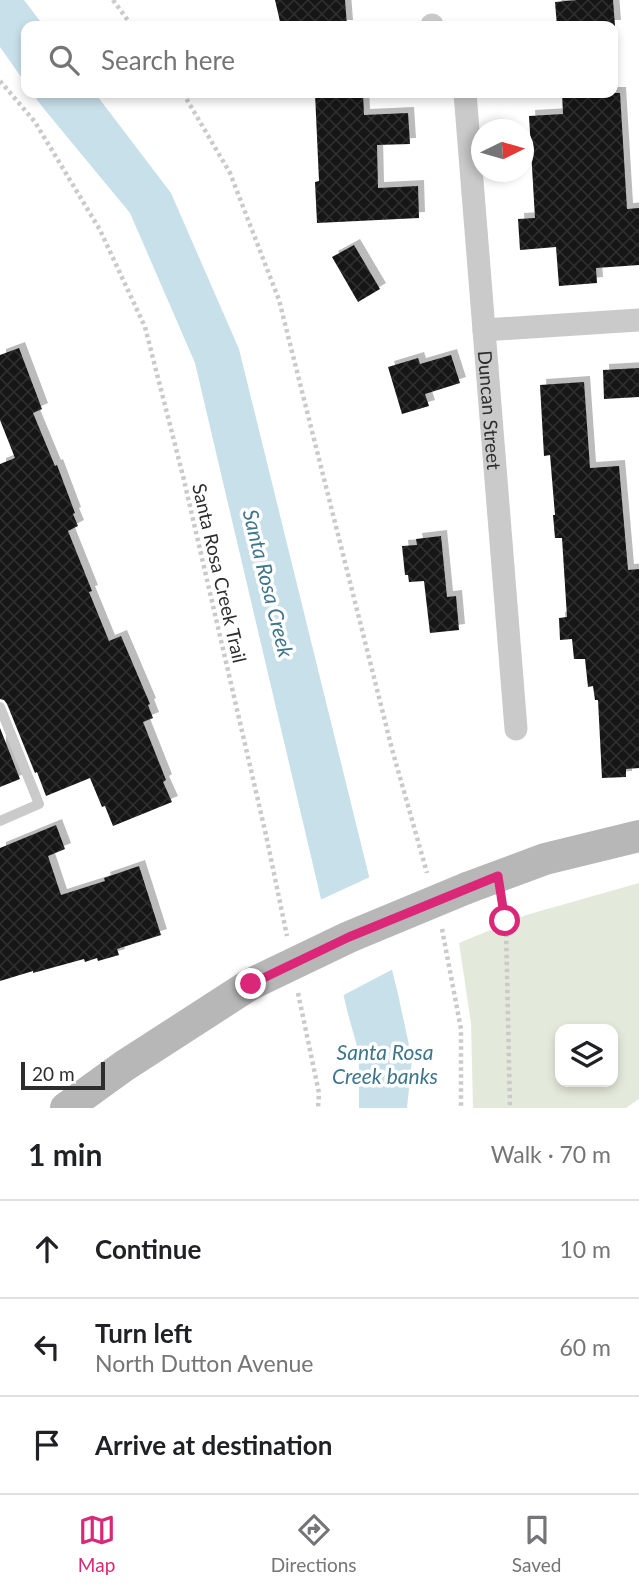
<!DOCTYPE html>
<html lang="en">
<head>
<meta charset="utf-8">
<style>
	:root { --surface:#fff; --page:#f6f6f6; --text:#202124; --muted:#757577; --line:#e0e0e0; --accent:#db2777 }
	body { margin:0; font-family:Lato,sans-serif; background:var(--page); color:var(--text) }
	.controls { position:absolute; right:21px; bottom:21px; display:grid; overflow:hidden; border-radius:14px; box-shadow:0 4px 10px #0003 }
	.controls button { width:63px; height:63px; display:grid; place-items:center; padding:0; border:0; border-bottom:2px solid var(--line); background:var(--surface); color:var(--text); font:35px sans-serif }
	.compass { position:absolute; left:471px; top:119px; width:63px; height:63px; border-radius:50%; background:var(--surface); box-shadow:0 4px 10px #0003; rotate:85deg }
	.scale { position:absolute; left:21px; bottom:18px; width:84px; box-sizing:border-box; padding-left:7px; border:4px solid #2d2d2d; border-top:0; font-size:19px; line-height:24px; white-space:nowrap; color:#2d2d2d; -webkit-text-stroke:5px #fff; paint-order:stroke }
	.stop { position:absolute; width:21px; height:21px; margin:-16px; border:5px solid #db2777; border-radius:50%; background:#fff }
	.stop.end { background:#db2777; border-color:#fff; box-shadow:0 2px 7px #0008 }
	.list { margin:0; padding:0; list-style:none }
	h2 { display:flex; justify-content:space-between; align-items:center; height:91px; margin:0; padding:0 28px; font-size:30px }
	h2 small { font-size:23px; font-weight:400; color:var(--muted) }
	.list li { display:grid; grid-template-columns:46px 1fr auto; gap:21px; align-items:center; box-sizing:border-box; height:98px; padding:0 28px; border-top:2px solid var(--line) }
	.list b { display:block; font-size:26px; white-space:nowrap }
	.list p { margin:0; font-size:23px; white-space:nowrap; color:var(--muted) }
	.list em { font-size:23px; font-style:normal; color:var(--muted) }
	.icon { flex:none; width:38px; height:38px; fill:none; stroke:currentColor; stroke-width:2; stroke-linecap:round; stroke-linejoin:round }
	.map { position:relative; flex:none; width:639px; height:1108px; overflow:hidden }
	.search { position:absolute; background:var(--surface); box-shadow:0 4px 10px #0003; left:21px; right:21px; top:21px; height:77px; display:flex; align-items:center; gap:18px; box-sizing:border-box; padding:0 24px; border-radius:14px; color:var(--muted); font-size:26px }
	.sheet { height:385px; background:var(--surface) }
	nav { display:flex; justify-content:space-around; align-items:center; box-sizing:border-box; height:98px; border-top:2px solid var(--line); background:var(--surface); font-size:19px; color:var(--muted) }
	nav a { display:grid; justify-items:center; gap:4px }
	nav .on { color:var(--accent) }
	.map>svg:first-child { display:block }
	.grass { fill:#e4eadb; fill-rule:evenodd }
	.water { fill:#c8e0e9 }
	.pier { fill:#fff }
	.building { fill:url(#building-cross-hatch); filter:url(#shadow) }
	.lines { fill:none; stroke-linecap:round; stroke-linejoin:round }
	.path { stroke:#cacaca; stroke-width:4.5; stroke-dasharray:3.5 3.5; stroke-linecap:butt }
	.lane { stroke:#cacaca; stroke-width:10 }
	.street { stroke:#cacaca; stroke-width:23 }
	.secondary { stroke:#b7b7b7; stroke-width:32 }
	.secondary-bridge { stroke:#b7b7b7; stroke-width:32 }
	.route { stroke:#db2777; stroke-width:9 }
	.labels { text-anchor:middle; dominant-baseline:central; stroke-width:7; stroke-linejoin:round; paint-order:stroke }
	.street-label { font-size:19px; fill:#2d2d2d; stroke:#fff }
	.water-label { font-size:21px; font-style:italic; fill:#3f758b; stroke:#fff }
</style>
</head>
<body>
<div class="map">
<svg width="639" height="1108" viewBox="0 0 639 1108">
	<defs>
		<pattern id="building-cross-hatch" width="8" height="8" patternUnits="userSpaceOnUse" patternTransform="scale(1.75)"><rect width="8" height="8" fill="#141414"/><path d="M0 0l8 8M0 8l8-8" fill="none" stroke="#2e2e2e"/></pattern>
		<filter id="shadow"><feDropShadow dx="6" dy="-6" stdDeviation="0" flood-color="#0004"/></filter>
	</defs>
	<rect width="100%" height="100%" fill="#fff"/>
	<path class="grass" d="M639 883V1099L626 1108H473L471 1023 459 943 526 915ZM560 1029H613V1082H560Z"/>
	<path class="water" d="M0 0H24L44 26H26V84L0 47Z
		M32 93H95L171 193 239 349 398 994 412 1059 407 1108H359V1053L348 1014 195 363 130 213 44 109Z"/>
	<path class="pier" d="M372 876 395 968 340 997 318 901Z"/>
	<path class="building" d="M275 0H345L347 26H281Z
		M577 0H613L615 26H557L555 2Z
		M315 93H363L364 115 408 113 410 144 377 145 378 188 418 186 419 218 317 223 315 182 319 181Z
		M562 93H620L627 209 639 208V265L596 268 597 283 559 286 556 247 520 250 518 219 535 218 529 116 563 114Z
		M354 245 380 289 358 302 332 257Z
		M19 348 42 409 33 413 55 466 57 465 75 513 73 514 78 526 68 531 92 591 89 592 109 641 121 636 150 704 148 705 153 718 143 722 166 780 163 782 172 802 113 826 105 806 102 807 90 778 46 796 37 772 35 773 7 704 4 700 0 699V464L15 458 0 420V355Z
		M451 355 460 383 425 394 429 406 402 414 388 367 418 358 420 364Z
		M639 368V397L604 399 603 370Z
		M584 382 590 468 619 466 628 570 639 569V768L626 769V777L602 778 598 700H595L593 686 588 687 585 659H574L572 639 560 640 559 618 567 617 562 538H555L553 515H555L550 455 544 456 540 385Z
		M441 536 447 597 456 596 459 630 430 633 424 581 409 582 408 575H405L402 546 417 545 416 539Z
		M0 728 20 779 0 787Z
		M56 825 65 849 48 856 61 895 105 881 104 878 139 866 161 935 117 949 119 955 98 961 97 958 85 962 84 959 33 973V971L0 981V848Z"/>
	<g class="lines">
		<path class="path" d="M113 0 132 26
			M0 81 35 122 100 230 145 327 183 476 266 835 287 936
			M183 93 230 173 279 300 392 749 427 873
			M503 906 506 927 510 1108
			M442 929 461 1029V1108
			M298 993 319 1093 318 1108"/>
		<path class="lane" d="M0 707 39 804 0 821"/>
		<g class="street">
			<path d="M432 25V26"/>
			<path id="s1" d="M465 93 516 729"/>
			<path d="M484 330 639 320"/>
		</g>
		<path class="secondary" d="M467 888 545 859 639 836
			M66 1108 124 1066 251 984"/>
		<path class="secondary-bridge" d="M251 984 349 937 467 888"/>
	</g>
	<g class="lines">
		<path class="route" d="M251 984 349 937 498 876 505 921"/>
	</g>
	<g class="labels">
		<g class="street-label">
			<text stroke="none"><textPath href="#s1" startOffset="318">Duncan Street</textPath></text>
			<text transform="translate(220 573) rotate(77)">Santa Rosa Creek Trail</text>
		</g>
		<g class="water-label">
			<text transform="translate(269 583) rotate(76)">Santa Rosa Creek</text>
			<text x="385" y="1051">Santa Rosa<tspan x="385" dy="24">Creek banks</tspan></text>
		</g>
	</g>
</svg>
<div class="controls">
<button><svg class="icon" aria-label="layers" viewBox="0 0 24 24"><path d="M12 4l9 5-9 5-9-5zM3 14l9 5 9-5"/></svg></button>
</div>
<svg class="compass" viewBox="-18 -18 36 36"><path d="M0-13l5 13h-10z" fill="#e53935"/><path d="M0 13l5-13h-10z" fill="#757577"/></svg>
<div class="scale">20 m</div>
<div class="stop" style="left:505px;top:921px"></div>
<div class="stop end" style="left:251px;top:984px"></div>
<div class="search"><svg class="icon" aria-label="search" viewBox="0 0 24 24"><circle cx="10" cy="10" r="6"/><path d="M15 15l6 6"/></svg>Search here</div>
</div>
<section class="sheet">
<h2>1 min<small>Walk · 70 m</small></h2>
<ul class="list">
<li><svg class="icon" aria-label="ahead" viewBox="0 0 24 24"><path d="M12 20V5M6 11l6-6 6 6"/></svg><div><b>Continue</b></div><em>10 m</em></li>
<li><svg class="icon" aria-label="left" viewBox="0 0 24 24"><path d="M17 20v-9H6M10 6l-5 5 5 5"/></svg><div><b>Turn left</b><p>North Dutton Avenue</p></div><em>60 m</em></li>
<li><svg class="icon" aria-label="arrive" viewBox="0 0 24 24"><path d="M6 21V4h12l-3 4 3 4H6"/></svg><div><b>Arrive at destination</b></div></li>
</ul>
</section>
<nav>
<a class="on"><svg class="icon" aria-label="map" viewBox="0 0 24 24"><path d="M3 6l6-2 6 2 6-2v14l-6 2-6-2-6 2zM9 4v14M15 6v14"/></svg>Map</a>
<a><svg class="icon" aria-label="directions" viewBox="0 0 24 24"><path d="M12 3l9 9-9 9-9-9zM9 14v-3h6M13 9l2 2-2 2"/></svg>Directions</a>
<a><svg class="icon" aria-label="saved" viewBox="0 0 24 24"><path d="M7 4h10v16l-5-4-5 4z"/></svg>Saved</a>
</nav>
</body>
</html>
